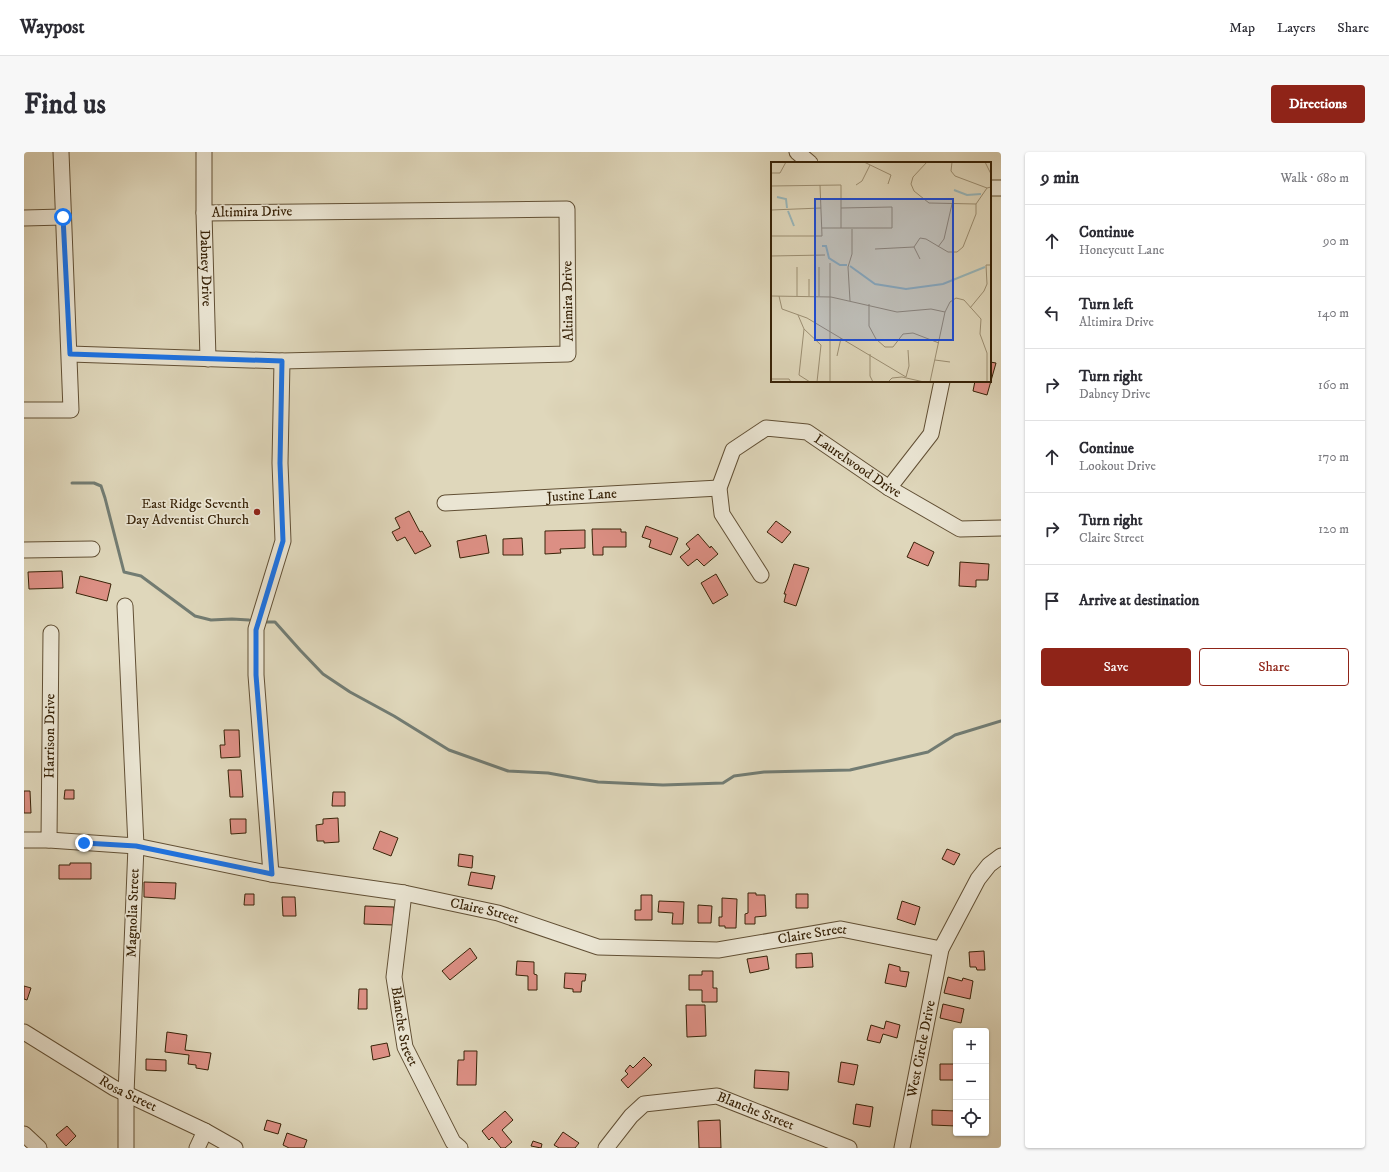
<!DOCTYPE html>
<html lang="en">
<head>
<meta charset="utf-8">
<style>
	:root { --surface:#fff; --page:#f7f7f7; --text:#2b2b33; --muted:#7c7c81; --line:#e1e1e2; --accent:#8f2418 }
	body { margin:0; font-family:"IM FELL DW Pica",serif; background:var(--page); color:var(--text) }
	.controls { position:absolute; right:12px; bottom:12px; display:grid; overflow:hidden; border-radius:4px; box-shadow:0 1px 3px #0004 }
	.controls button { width:36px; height:36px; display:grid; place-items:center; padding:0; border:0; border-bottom:1px solid var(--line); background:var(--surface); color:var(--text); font:20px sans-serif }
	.stop { position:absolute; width:12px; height:12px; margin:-9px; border:3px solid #1a73e8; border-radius:50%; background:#fff }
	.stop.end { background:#1a73e8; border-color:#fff; box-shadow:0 1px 4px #0008 }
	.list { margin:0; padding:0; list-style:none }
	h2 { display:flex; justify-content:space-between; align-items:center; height:52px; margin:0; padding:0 16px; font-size:17px }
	h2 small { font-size:13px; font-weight:400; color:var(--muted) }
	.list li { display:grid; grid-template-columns:26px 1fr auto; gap:12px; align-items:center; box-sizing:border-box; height:72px; padding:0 16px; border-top:1px solid var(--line) }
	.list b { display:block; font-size:15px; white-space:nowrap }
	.list p { margin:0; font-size:13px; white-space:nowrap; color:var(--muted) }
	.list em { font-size:13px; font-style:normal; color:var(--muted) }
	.actions { display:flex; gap:8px; padding:12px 16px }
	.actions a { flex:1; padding:9px 0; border:1px solid var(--accent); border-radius:4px; text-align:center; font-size:14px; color:var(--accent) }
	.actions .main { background:var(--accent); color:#fff }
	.icon { flex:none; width:22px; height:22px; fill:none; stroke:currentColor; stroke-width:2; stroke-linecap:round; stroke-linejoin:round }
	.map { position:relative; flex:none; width:977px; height:996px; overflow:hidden; border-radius:4px }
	header { display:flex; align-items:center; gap:24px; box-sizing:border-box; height:56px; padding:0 20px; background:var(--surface); border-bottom:1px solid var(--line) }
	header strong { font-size:19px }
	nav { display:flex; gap:22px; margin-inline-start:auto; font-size:14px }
	.intro { display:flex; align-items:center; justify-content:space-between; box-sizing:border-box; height:96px; padding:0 24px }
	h1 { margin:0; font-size:28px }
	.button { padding:10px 18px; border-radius:4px; background:var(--accent); color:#fff; font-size:14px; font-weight:700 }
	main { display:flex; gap:24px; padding:0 24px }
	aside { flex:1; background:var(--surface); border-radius:4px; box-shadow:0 1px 3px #0004 }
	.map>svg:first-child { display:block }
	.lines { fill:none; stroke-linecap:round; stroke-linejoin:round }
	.stream { stroke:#727c73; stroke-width:3 }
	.building { fill:#dc8f84; stroke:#382308 }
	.minor-casing { stroke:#625035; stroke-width:17 }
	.minor { stroke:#eae5d3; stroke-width:15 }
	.route { stroke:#1a73e8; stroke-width:5 }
	.poi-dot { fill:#8f2418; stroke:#eae5d3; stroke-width:1.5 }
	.labels { text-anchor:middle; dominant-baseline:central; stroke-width:3.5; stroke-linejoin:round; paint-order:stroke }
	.street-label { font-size:14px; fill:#382308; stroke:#eae5d3 }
	.poi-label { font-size:14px; fill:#382308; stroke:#eae5d3; text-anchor:end }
	.inset-river { fill:none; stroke:#99b7bb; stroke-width:2 }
	.inset-road { fill:none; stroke:#9c8f73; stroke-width:1 }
	.view { fill:#1d4ed8; fill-opacity:0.15; stroke:#1d4ed8; stroke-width:2 }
	.inset-edge { fill:none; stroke:#382308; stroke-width:2 }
</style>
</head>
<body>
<header>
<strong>Waypost</strong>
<nav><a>Map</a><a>Layers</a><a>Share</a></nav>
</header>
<div class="intro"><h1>Find us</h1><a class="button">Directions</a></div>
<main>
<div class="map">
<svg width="977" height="996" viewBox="0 0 977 996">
	<rect width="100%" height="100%" fill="#dfd7bb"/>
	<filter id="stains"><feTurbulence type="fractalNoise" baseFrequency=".005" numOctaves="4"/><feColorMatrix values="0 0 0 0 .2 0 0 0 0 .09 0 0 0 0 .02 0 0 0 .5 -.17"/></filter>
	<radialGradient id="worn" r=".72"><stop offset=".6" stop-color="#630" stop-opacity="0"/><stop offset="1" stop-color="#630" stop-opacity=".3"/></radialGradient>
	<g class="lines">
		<path class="stream" d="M48 331H70L77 334 81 346 100 420 117 424 171 464 187 468 208 467 225 468
			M243 470H251L276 498 299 522 326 540 370 564 425 598 484 619 524 621 574 630 639 633 699 631 710 624 740 620 826 618 904 600 931 583 977 569"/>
	</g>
	<path class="building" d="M966 210 972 211 963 243 949 239 951 229H966Z
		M385 359 396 380 398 379 407 394 391 402 381 385 373 389 368 380 376 376 371 366Z
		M752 369 767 380 758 391 743 380Z
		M622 374 654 386 647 403 625 395 627 388 618 385Z
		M568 377H597V380H602V395H579V403H569Z
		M561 378V396L536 397 537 401 521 402V379Z
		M674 382 686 396 687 394 694 402 680 414 673 407 664 414 656 405 666 397 662 392Z
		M462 383 465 401 436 406 433 389Z
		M498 386 499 403H479V387Z
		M890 390 910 400 904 414 883 405Z
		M936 410 965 412 964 428H952V435L935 434Z
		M770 412 785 416 772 454 760 450 762 442H760Z
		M38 419 39 436 5 437 4 420Z
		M692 422 704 443 689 452 677 431Z
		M56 424 87 432 83 449 52 441Z
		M200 578H215L216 605 197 606 196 593H201Z
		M204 618H217L219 645H206Z
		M41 638H50V647H40Z
		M0 639H6L7 661H0Z
		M309 640H321V654H308Z
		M314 666 315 690 300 691V689H293L292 673 299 672V667Z
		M206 667H222V681L207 682Z
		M356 679 374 686 367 704 349 697Z
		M923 697 936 702 930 713 918 707Z
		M435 702 449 704 448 716 434 714Z
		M46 711H67V727H35V713H46Z
		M447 720 471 724 468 737 444 733Z
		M120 730 152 731 151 747 120 745Z
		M724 741H732V743H741L742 764 731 765V772H721V762L724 761Z
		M221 742H230V753H220Z
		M772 742H784V756H772Z
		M617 743H628V768H611V758H617Z
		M258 745H271L272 764H259Z
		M698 746 713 747 712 776H701V774H695V765H698Z
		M635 749 660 750 659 772H648L649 761 634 760Z
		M878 749 896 755 891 773 873 767Z
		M674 753 688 754 687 771H674Z
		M341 754 370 755 369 773 340 772Z
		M446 796 453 806 426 828 418 819Z
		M960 799 961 818H953L952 815H946L945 800Z
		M788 801 789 815 772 816V802Z
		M743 804 745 817 726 821 723 807Z
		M493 809 510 810V822L513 823V838H504V824L492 823Z
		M865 812 876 815V819L885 820 882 835 861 831Z
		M678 819H689V836H693V850H678V838H665V823H678Z
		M541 821 562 822 561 829H558L557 840H549V837L540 836Z
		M924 825 938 829 939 826 949 829 946 847 920 841Z
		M0 834 7 836 3 848 0 847Z
		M335 837H343V857H334Z
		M919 852 940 857 937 871 916 866Z
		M662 853H681L682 884 663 885Z
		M862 869 876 873 873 886 859 882 856 891 843 888 847 873 860 877Z
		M143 880 163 883 161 898 187 901 184 918 172 916V913L164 912 165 903 141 900Z
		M363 891 366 904 349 908 347 894Z
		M440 899H453L452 933H433L434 908H440Z
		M620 905 628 913 604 936 597 928 604 922 601 919 606 913 609 916Z
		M122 907 142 908V919L122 918Z
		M817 910 834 913 830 933 814 930Z
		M916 912H932V928H916Z
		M731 918 765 920 764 938 730 936Z
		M832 952 849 955 846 975 829 972Z
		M908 958 932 959V974L908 973Z
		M481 959 489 968 478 978 488 990 481 996H477L468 985 465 988 458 979Z
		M243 968 257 972 254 982 240 978Z
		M696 968 697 996H675L674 969Z
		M43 974 52 984 42 994 32 983Z
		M539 980 555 991 551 996H535L530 993Z
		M263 981 283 988 280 996H265L259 993Z
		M509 989 518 992 517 996 507 994Z"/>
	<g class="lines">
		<defs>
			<g id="minor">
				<path id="s1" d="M180 0V61L184 207"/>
				<path d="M773 0 786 11"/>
				<path d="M966 36H977"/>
				<path d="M0 66 39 65"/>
				<path d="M46 202 258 209 544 202 543 57 180 61"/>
				<path d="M0 258H47L37 0"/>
				<path d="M865 336 907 282 918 229"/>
				<path id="s2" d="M421 351 695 336"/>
				<path d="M0 398 68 397"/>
				<path id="s3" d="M737 423 698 362 695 336 709 298 742 276 783 280 865 336 936 377 977 376"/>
				<path d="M101 454 112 694 102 942V996"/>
				<path id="s4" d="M0 688H25L112 694 247 722 380 741 474 761 574 795 694 798 817 777 917 797"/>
				<path id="s5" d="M25 688 27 481"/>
				<path d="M247 722 232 523V477L259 389 256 311 258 209"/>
				<path id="s6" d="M380 741 370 825 381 895 429 990 436 996"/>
				<path id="s7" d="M0 880 90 936 181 979 211 996"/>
				<path d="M0 982 15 996"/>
				<path d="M173 996 181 979"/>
				<path id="s8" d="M582 996 607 964 620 952 693 944 825 996"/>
				<path id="s9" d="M878 996 917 797 954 727 965 713 977 704"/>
			</g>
		</defs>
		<use href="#minor" class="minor-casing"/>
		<use href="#minor" class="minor"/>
	</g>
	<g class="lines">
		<path class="route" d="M39 65 46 202 258 209 256 311 259 389 232 478V523L248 722 112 694 60 691"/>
	</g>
	<circle class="poi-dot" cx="233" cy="360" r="4"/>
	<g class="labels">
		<g class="street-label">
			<text transform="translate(228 60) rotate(-1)">Altimira Drive</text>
			<text stroke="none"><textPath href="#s1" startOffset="116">Dabney Drive</textPath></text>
			<text transform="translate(544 149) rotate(-91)">Altimira Drive</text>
			<text stroke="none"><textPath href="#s3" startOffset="281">Laurelwood Drive</textPath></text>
			<text stroke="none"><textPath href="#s2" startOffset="137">Justine Lane</textPath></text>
			<text stroke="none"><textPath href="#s5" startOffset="104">Harrison Drive</textPath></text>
			<text stroke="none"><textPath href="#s4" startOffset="467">Claire Street</textPath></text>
			<text transform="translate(109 761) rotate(-88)">Magnolia Street</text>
			<text stroke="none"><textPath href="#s4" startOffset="802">Claire Street</textPath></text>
			<text stroke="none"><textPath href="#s6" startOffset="135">Blanche Street</textPath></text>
			<text stroke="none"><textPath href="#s9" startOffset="101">West Circle Drive</textPath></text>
			<text stroke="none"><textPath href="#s7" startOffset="121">Rosa Street</textPath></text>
			<text stroke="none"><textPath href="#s8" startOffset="173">Blanche Street</textPath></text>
		</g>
		<g class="poi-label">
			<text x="225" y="352">East Ridge Seventh<tspan x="225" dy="16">Day Adventist Church</tspan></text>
		</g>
	</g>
	<g transform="translate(747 10)">
		<rect width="220" height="220" fill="#dfd7bb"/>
		<path class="inset-river" d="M183 28 196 33 210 32M6 35 15 37 16 46M17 49 23 64M51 84H55L58 96 69 103H76M79 104 104 122 135 127 172 122 214 105"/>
		<path class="inset-road" d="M93 0 120 13 117 22M156 0 142 15 140 22 143 29 158 41 205 42 216 26 220 25M181 0 180 9 184 14 216 26M214 0 220 12M0 11H9L15 0M85 23 91 19 99 3M0 24 70 23V66M0 48 50 46M51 66H121V45L70 46M0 74H51L49 23M167 85 173 77 181 42M104 87 143 85M0 94 54 93M149 97 143 85 149 76 155 77 177 90H186L192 85 205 52V42M59 101V220M38 117V134M0 134 60 135 126 150 160 147 174 150M8 134 11 147 36 156 135 215 138 204 137 188M26 134V105M48 134V105M79 139 77 105 81 92V67M98 142V164L105 177 114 185H122L132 172 142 171 168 181M199 146 213 129 216 122 215 103H220M27 153 33 167 50 183 46 220M33 167 28 213 39 220M99 192V214L102 220M66 194 70 176M164 198 179 200M0 217H18L20 220M117 220 121 216 131 215 153 220M159 220 174 150 179 140 185 136 193 138 210 157 209 172 216 191V220"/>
		<path class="view" d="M44 37H182V178H44Z"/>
		<rect width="220" height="220" class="inset-edge"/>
	</g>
	<rect width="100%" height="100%" filter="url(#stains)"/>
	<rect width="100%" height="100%" fill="url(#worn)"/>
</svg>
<div class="controls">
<button>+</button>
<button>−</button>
<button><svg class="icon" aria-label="locate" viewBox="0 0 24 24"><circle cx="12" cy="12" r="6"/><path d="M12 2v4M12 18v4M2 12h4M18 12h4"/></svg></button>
</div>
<div class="stop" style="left:39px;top:65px"></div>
<div class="stop end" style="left:60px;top:691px"></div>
</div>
<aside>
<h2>9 min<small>Walk · 680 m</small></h2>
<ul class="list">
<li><svg class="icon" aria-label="ahead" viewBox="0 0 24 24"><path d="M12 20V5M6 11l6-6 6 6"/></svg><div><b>Continue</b><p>Honeycutt Lane</p></div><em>90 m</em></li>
<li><svg class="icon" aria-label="left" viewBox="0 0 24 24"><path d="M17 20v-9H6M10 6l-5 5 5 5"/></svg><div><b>Turn left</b><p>Altimira Drive</p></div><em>140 m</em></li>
<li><svg class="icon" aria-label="right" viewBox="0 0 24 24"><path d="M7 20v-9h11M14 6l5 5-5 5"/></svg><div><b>Turn right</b><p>Dabney Drive</p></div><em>160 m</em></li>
<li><svg class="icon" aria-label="ahead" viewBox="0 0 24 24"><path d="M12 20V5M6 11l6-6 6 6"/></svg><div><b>Continue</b><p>Lookout Drive</p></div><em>170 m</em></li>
<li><svg class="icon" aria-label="right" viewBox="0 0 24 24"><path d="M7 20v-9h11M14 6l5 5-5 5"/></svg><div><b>Turn right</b><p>Claire Street</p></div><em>120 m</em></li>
<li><svg class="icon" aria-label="arrive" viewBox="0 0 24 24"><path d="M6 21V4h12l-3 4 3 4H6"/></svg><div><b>Arrive at destination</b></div></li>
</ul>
<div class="actions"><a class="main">Save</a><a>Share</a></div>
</aside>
</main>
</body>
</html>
